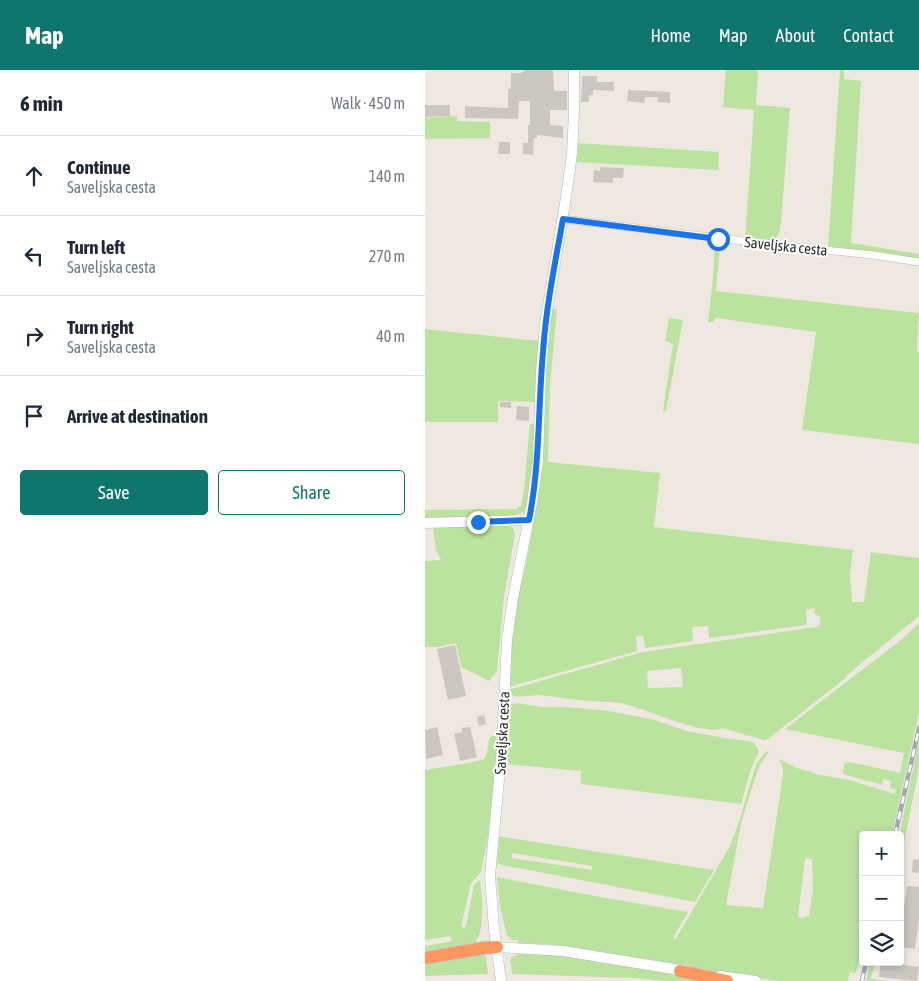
<!DOCTYPE html>
<html lang="en">
<head>
<meta charset="utf-8">
<style>
	:root { --surface:#fff; --page:#f2f2f3; --text:#1f2937; --muted:#747a83; --line:#e0e1e3; --accent:#0f766e }
	body { margin:0; font-family:"Asap Condensed",sans-serif; background:var(--page); color:var(--text) }
	.controls { position:absolute; right:15px; bottom:15px; display:grid; overflow:hidden; border-radius:5px; box-shadow:0 2px 8px #0003 }
	.controls button { width:45px; height:45px; display:grid; place-items:center; padding:0; border:0; border-bottom:1px solid var(--line); background:var(--surface); color:var(--text); font:25px sans-serif }
	.stop { position:absolute; width:15px; height:15px; margin:-11px; border:4px solid #1a73e8; border-radius:50%; background:#fff }
	.stop.end { background:#1a73e8; border-color:#fff; box-shadow:0 1px 5px #0008 }
	.list { margin:0; padding:0; list-style:none }
	h2 { display:flex; justify-content:space-between; align-items:center; height:65px; margin:0; padding:0 20px; font-size:21px }
	h2 small { font-size:16px; font-weight:400; color:var(--muted) }
	.list li { display:grid; grid-template-columns:32px 1fr auto; gap:15px; align-items:center; box-sizing:border-box; height:80px; padding:0 20px; border-top:1px solid var(--line) }
	.list b { display:block; font-size:19px; white-space:nowrap }
	.list p { margin:0; font-size:16px; white-space:nowrap; color:var(--muted) }
	.list em { font-size:16px; font-style:normal; color:var(--muted) }
	.actions { display:flex; gap:10px; padding:15px 20px }
	.actions a { flex:1; padding:11px 0; border:1px solid var(--accent); border-radius:5px; text-align:center; font-size:18px; color:var(--accent) }
	.actions .main { background:var(--accent); color:#fff }
	.icon { flex:none; width:28px; height:28px; fill:none; stroke:currentColor; stroke-width:2; stroke-linecap:round; stroke-linejoin:round }
	.map { position:relative; flex:none; width:494px; height:911px; overflow:hidden }
	header { display:flex; align-items:center; gap:30px; box-sizing:border-box; height:70px; padding:0 25px; background:var(--accent); color:#fff }
	header strong { font-size:24px }
	nav { display:flex; gap:28px; margin-inline-start:auto; font-size:18px }
	main { display:flex }
	aside { flex:1; background:var(--surface) }
	.map>svg:first-child { display:block }
	.green { fill:#bbe39f; fill-rule:evenodd }
	.building { fill:#cbc6bf }
	.lines { fill:none; stroke-linecap:round; stroke-linejoin:round }
	.street-casing { stroke:#b4b8c1; stroke-width:8 }
	.secondary-casing { stroke:#b4b8c1; stroke-width:11 }
	.highway-casing { stroke:#c9c9c9; stroke-width:14 }
	.street { stroke:#fff; stroke-width:7 }
	.secondary { stroke:#fff; stroke-width:10 }
	.highway { stroke:#fc985f; stroke-width:12 }
	.rail-casing { stroke:#a3a8b7; stroke-width:4.5 }
	.rail { stroke:#fff; stroke-width:2.5; stroke-dasharray:8; stroke-linecap:butt }
	.route { stroke:#1a73e8; stroke-width:6 }
	.labels { text-anchor:middle; dominant-baseline:central; stroke-width:4; stroke-linejoin:round; paint-order:stroke }
	.street-label { font-size:15px; fill:#2e2e2e; stroke:#fff }
</style>
</head>
<body>
<header>
<strong>Map</strong>
<nav><a>Home</a><a>Map</a><a>About</a><a>Contact</a></nav>
</header>
<main>
<aside>
<h2>6 min<small>Walk · 450 m</small></h2>
<ul class="list">
<li><svg class="icon" aria-label="ahead" viewBox="0 0 24 24"><path d="M12 20V5M6 11l6-6 6 6"/></svg><div><b>Continue</b><p>Saveljska cesta</p></div><em>140 m</em></li>
<li><svg class="icon" aria-label="left" viewBox="0 0 24 24"><path d="M17 20v-9H6M10 6l-5 5 5 5"/></svg><div><b>Turn left</b><p>Saveljska cesta</p></div><em>270 m</em></li>
<li><svg class="icon" aria-label="right" viewBox="0 0 24 24"><path d="M7 20v-9h11M14 6l5 5-5 5"/></svg><div><b>Turn right</b><p>Saveljska cesta</p></div><em>40 m</em></li>
<li><svg class="icon" aria-label="arrive" viewBox="0 0 24 24"><path d="M6 21V4h12l-3 4 3 4H6"/></svg><div><b>Arrive at destination</b></div></li>
</ul>
<div class="actions"><a class="main">Save</a><a>Share</a></div>
</aside>
<div class="map">
<svg width="494" height="911" viewBox="0 0 494 911">
	<rect width="100%" height="100%" fill="#efe8e1"/>
	<path class="green" d="M301 0H333L331 35 365 38 356 152 354 163 349 171 320 170 329 40 298 37Z
		M415 0H419V9L436 11 426 173 494 184V190L403 178Z
		M32 46V51L65 52V68L0 69V48Z
		M152 73 294 82 293 100 150 92Z
		M290 171H297L295 177 291 221 493 243 494 240 492 281 494 282V374L377 360 391 262 291 248 288 252H283L288 208Z
		M127 239H132L125 315 123 392 235 403 229 457 428 480 425 505 427 532H439L446 482 494 488V546L422 605V607L343 669 338 670 297 658C277 667 217 636 194 633 183 631 173 632 163 631 146 630 130 626 113 625 103 625 92 630 84 623L83 620 218 582 391 557 395 554V547L390 544 389 538 381 540 382 555 284 568 283 556 267 557 268 571 222 578 220 577 218 566H211L212 581 84 617 85 570 90 532 101 495 112 433 118 394 120 317ZM256 598 258 617 223 618 222 601Z
		M244 248 258 250 241 341H238L248 274 240 271Z
		M0 259 114 271 111 332 73 331V352H0Z
		M105 354H110L108 385 102 436 99 442 87 446 0 449V440L91 439 96 436 99 420Z
		M82 455 88 458 90 464 79 526 72 601 64 611 36 597 31 573 12 577H0V491L16 490 11 480 8 458Z
		M494 553V642L467 765H438V886L435 887 431 903 425 902 423 911H354L320 907 132 875 93 873V870H87L82 865 75 837 72 807 180 828 263 842 248 868 250 870 304 778 314 752 329 701 332 693 342 681 344 682 336 693 333 699 316 753 301 835 338 838 358 704V698L354 689 372 698 395 705 424 710 467 723H470L471 720 465 718 466 711 458 709 457 715 418 704 419 693 424 692 475 703 479 683 360 659 476 570ZM380 788 387 789 388 819 384 846H380L379 848 373 847Z
		M92 633 117 637H142L185 641 229 650 262 661 299 668 324 671 329 673 334 681 326 699 316 734 156 714V701L79 694 83 638 86 634Z
		M74 665 63 766 56 802 46 813 36 856 39 858 41 856 49 815 54 810C58 819 58 852 55 862 54 867 51 868 51 873L48 874 0 883V876L27 871 25 866 0 870V700L44 693 59 689 62 683 64 669 67 666Z
		M494 671V698L475 793V765H474Z
		M71 766 289 800 270 832 72 794 74 772 71 771ZM87 783 167 796V800L87 788Z
		M57 883 61 887 63 904 0 906V891Z
		M95 883 140 885 285 911H243L206 908 87 904 85 888Z
		M445 892H450L446 909 466 911H441Z"/>
	<path class="building" d="M100 0H128L129 21H142V40H125V55L138 56V68L112 65V68H109L108 85 98 84V73H103V55H105V31H94L93 49 40 48V36L83 38V19H86V3H96Z
		M157 6H172V12H189V21L168 20V25H164V32H156Z
		M203 20 245 22V33L232 32 233 27H220L219 33 202 31Z
		M0 35H25V46L0 47Z
		M74 72H85V84H73Z
		M175 97 199 98 198 108H188V113L168 112 169 100 175 101Z
		M75 332H86V338L75 337Z
		M92 336 104 337V351L91 350Z
		M30 575 41 626 23 630 12 579Z
		M59 645 61 654 54 656 52 647Z
		M12 657 18 685 1 689 0 660Z
		M45 657 52 687 35 691 29 664 37 662V658Z
		M488 789 494 790V803L487 802Z
		M482 816 494 817V849L490 879 475 877V866Z
		M456 892 494 897 492 911 454 907Z"/>
	<g class="lines">
		<defs>
			<path id="street" d="M138 149 351 175 448 185 494 192"/>
			<path id="secondary" d="M0 453 104 450
				M72 877 138 881 261 901
				M295 906 331 911
				M76 911 69 859 65 806 77 677 82 570 88 528 107 433 113 391 116 302 120 254 141 127 147 84 149 43V0"/>
			<path id="highway" d="M0 888 59 878 72 877
				M255 901 302 911"/>
		</defs>
		<use href="#street" class="street-casing"/>
		<use href="#secondary" class="secondary-casing"/>
		<use href="#highway" class="highway-casing"/>
		<use href="#street" class="street"/>
		<use href="#secondary" class="secondary"/>
		<use href="#highway" class="highway"/>
		<defs>
			<path id="rail" d="M470 765 494 658
				M437 911 441 892"/>
		</defs>
		<use href="#rail" class="rail-casing"/>
		<use href="#rail" class="rail"/>
	</g>
	<g class="lines">
		<path class="route" d="M53 452 104 450C115 394 113 338 118 282 121 237 130 193 138 149L293 169"/>
	</g>
	<g class="labels">
		<g class="street-label">
			<text transform="translate(361 176) rotate(6)">Saveljska cesta</text>
			<text transform="translate(77 663) rotate(-87)">Saveljska cesta</text>
		</g>
	</g>
</svg>
<div class="controls">
<button>+</button>
<button>−</button>
<button><svg class="icon" aria-label="layers" viewBox="0 0 24 24"><path d="M12 4l9 5-9 5-9-5zM3 14l9 5 9-5"/></svg></button>
</div>
<div class="stop" style="left:293px;top:169px"></div>
<div class="stop end" style="left:53px;top:452px"></div>
</div>
</main>
</body>
</html>
